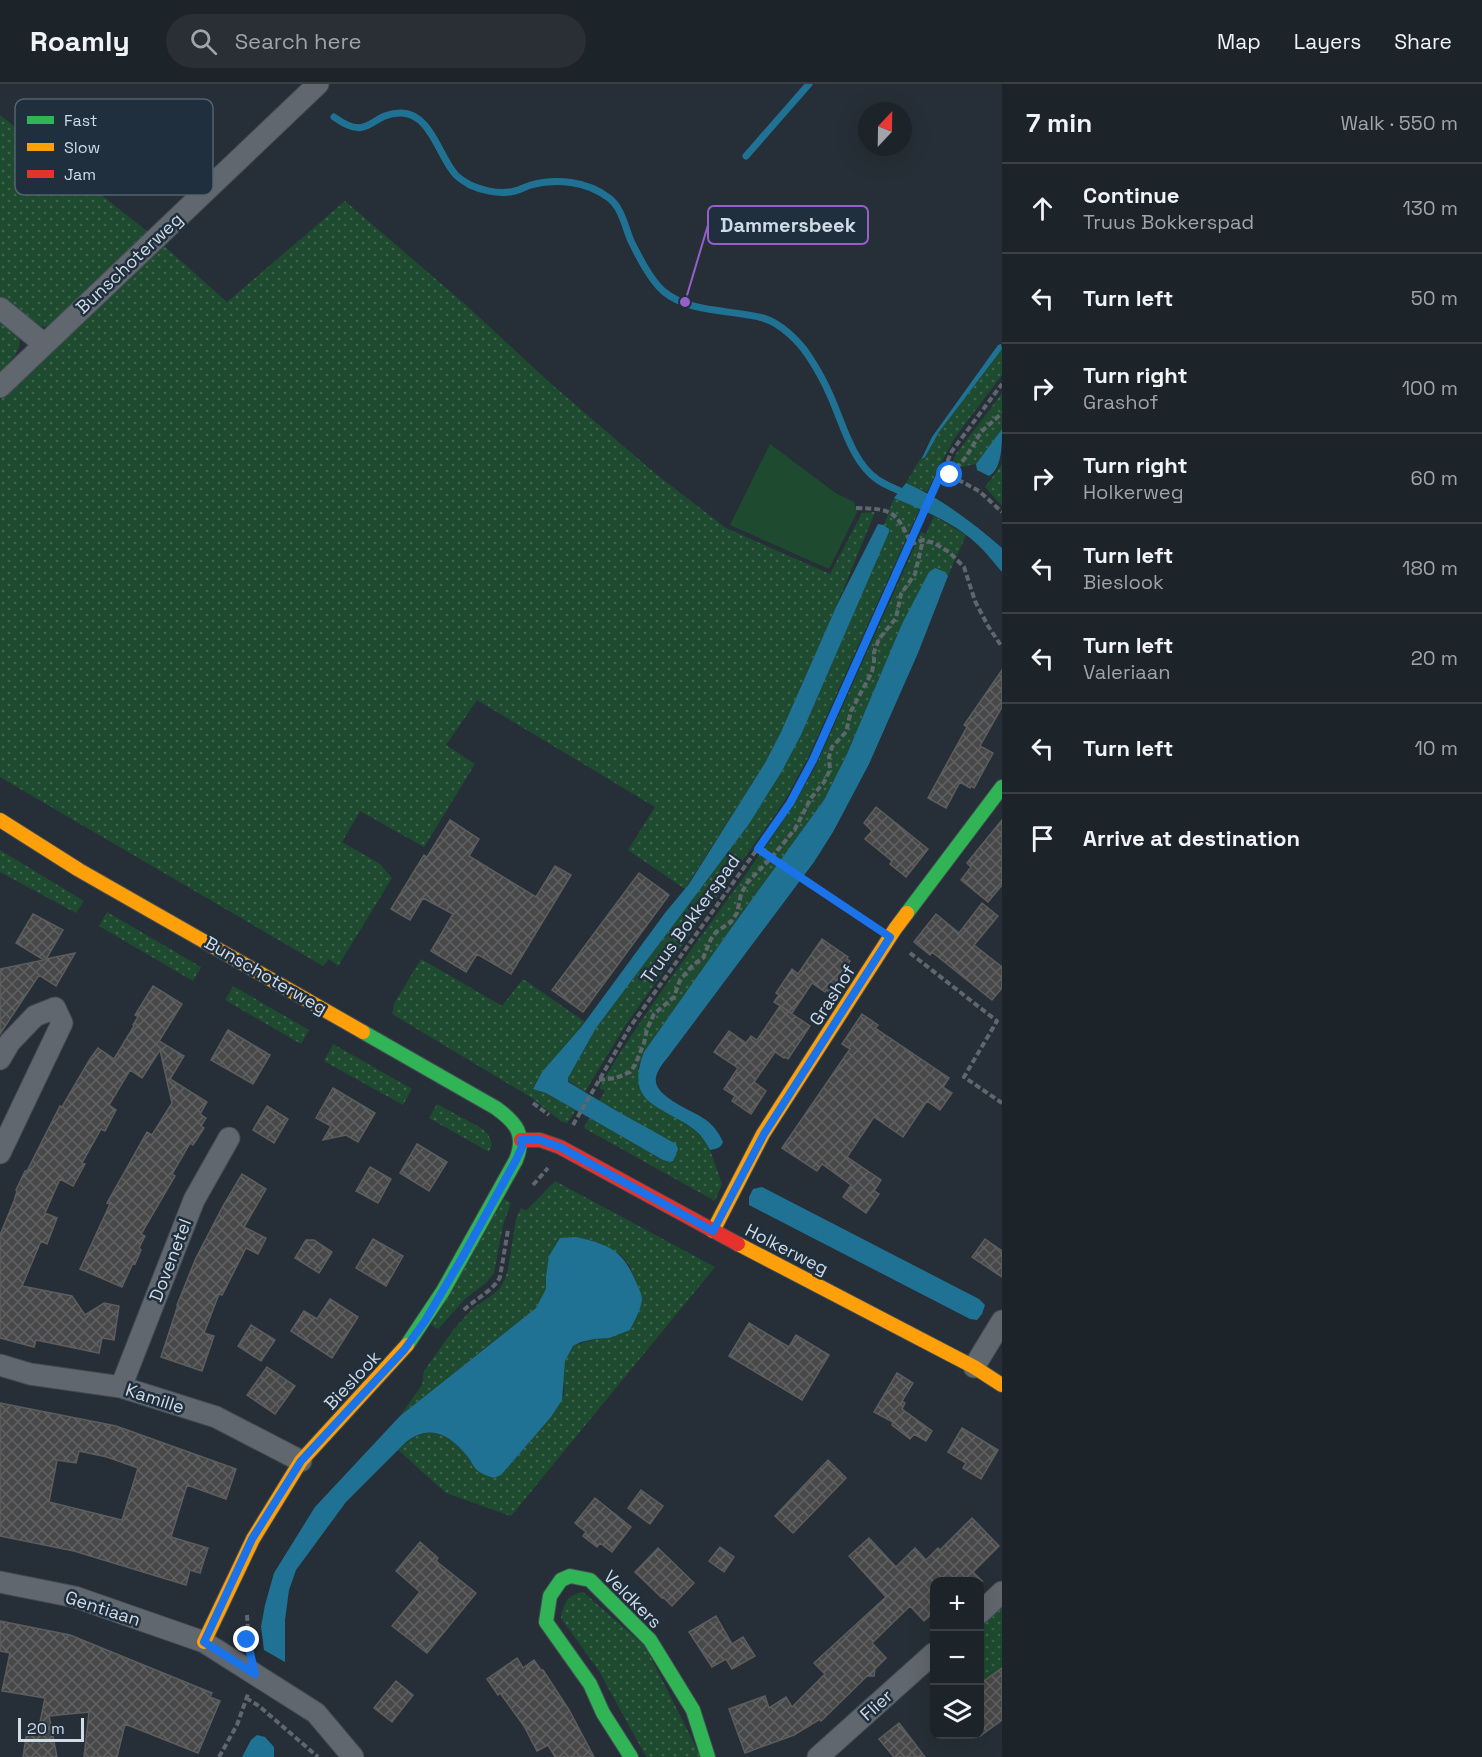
<!DOCTYPE html>
<html lang="en">
<head>
<meta charset="utf-8">
<style>
	:root { --surface:#1c2329; --page:#292f35; --text:#f1f3f6; --muted:#a0a4a8; --line:#3a4046 }
	body { margin:0; font-family:"Space Grotesk",sans-serif; background:var(--page); color:var(--text) }
	.controls { position:absolute; right:18px; bottom:18px; display:grid; overflow:hidden; border-radius:12px; box-shadow:0 6px 24px #0002 }
	.controls button { width:54px; height:54px; display:grid; place-items:center; padding:0; border:0; border-bottom:2px solid var(--line); background:var(--surface); color:var(--text); font:30px sans-serif }
	.compass { position:absolute; left:858px; top:18px; width:54px; height:54px; border-radius:50%; background:var(--surface); box-shadow:0 6px 24px #0002; rotate:22deg }
	.scale { position:absolute; left:18px; bottom:15px; width:66px; box-sizing:border-box; padding-left:6px; border:3px solid #d1dbe5; border-top:0; font-size:16px; line-height:21px; white-space:nowrap; color:#d1dbe5; -webkit-text-stroke:4px #1f2f3e; paint-order:stroke }
	.stop { position:absolute; width:18px; height:18px; margin:-14px; border:4px solid #1a73e8; border-radius:50%; background:#fff }
	.stop.end { background:#1a73e8; border-color:#fff; box-shadow:0 2px 6px #0008 }
	.list { margin:0; padding:0; list-style:none }
	h2 { display:flex; justify-content:space-between; align-items:center; height:78px; margin:0; padding:0 24px; font-size:26px }
	h2 small { font-size:20px; font-weight:400; color:var(--muted) }
	.list li { display:grid; grid-template-columns:39px 1fr auto; gap:18px; align-items:center; box-sizing:border-box; height:90px; padding:0 24px; border-top:2px solid var(--line) }
	.list b { display:block; font-size:22px; white-space:nowrap }
	.list p { margin:0; font-size:20px; white-space:nowrap; color:var(--muted) }
	.list em { font-size:20px; font-style:normal; color:var(--muted) }
	.icon { flex:none; width:33px; height:33px; fill:none; stroke:currentColor; stroke-width:2; stroke-linecap:round; stroke-linejoin:round }
	.map { position:relative; flex:none; width:1002px; height:1673px; overflow:hidden }
	header { display:flex; align-items:center; gap:36px; box-sizing:border-box; height:84px; padding:0 30px; background:var(--surface); border-bottom:2px solid var(--line) }
	header strong { font-size:28px }
	nav { display:flex; gap:33px; margin-inline-start:auto; font-size:21px }
	.search { width:420px; height:54px; background:var(--page); display:flex; align-items:center; gap:15px; box-sizing:border-box; padding:0 21px; border-radius:33px; color:var(--muted); font-size:22px }
	main { display:flex }
	aside { flex:1; background:var(--surface) }
	.map>svg:first-child { display:block }
	.grass { fill:url(#grass-dots) }
	.green { fill:#1e4b2f }
	.water { fill:#207294 }
	.lines { fill:none; stroke-linecap:round; stroke-linejoin:round }
	.stream { stroke:#207294; stroke-width:7 }
	.building { fill:url(#building-cross-hatch); stroke:#5d5d5e; stroke-width:1.5; fill-rule:evenodd }
	.street-casing { stroke:#424b52; stroke-width:23 }
	.fast-casing { stroke:#424b52; stroke-width:16 }
	.slow-casing { stroke:#424b52; stroke-width:16 }
	.jam-casing { stroke:#424b52; stroke-width:16 }
	.path { stroke:#5f666d; stroke-width:4; stroke-dasharray:6 3; stroke-linecap:butt }
	.street { stroke:#61676e; stroke-width:21 }
	.fast { stroke:#30b455; stroke-width:14 }
	.slow { stroke:#ff9f0a; stroke-width:14 }
	.jam { stroke:#e5322d; stroke-width:14 }
	.route { stroke:#1a73e8; stroke-width:8 }
	.labels { text-anchor:middle; dominant-baseline:central; stroke-width:5; stroke-linejoin:round; paint-order:stroke }
	.street-label { font-size:18px; fill:#d1dbe5; stroke:#1f2f3e }
	.key { fill:#1f2f3e; stroke:#546370; stroke-width:1.5 }
	.key-label { font-size:16px; fill:#d1dbe5 }
	.leader { fill:none; stroke:#9560ca; stroke-width:2 }
	.callout-dot { fill:#9560ca; stroke:#1f2f3e; stroke-width:2 }
	.callout { fill:#1f2f3e; stroke:#9560ca; stroke-width:2 }
	.callout-label { font-size:20px; text-anchor:middle; font-weight:bold; fill:#d1dbe5 }
</style>
</head>
<body>
<header>
<strong>Roamly</strong>
<div class="search"><svg class="icon" aria-label="search" viewBox="0 0 24 24"><circle cx="10" cy="10" r="6"/><path d="M15 15l6 6"/></svg>Search here</div>
<nav><a>Map</a><a>Layers</a><a>Share</a></nav>
</header>
<main>
<div class="map">
<svg width="1002" height="1673" viewBox="0 0 1002 1673">
	<defs>
		<pattern id="grass-dots" width="8" height="8" patternUnits="userSpaceOnUse" patternTransform="scale(1.5)"><rect width="8" height="8" fill="#1e4b2f"/><path d="M2 2h.1M6 6h.1" fill="none" stroke="#3e644d" stroke-width="1.8" stroke-linecap="round"/></pattern>
		<pattern id="building-cross-hatch" width="8" height="8" patternUnits="userSpaceOnUse" patternTransform="scale(1.5)"><rect width="8" height="8" fill="#484849"/><path d="M0 0l8 8M0 8l8-8" fill="none" stroke="#616263"/></pattern>
	</defs>
	<rect width="100%" height="100%" fill="#262f37"/>
	<path class="grass" d="M0 31 148 148 56 236 46 243 34 241 0 214Z
		M345 117 467 222 549 298 657 391 726 444 830 490 862 429 875 428 836 523 781 648 765 679 685 805 628 766 655 723 477 616 446 661 475 680 424 763 360 727 342 758 380 780 392 794 338 882 329 875 323 882 0 693V316L163 161 227 218Z
		M0 231C5 237 13 243 17 249 26 264 10 278 0 287Z
		M1002 265V291L956 352 943 375 927 408 906 399 920 375 923 376 925 373 939 348Z
		M1002 309V345L976 380 949 385 956 370Z
		M1002 380V422L985 403Z
		M894 414 920 424 808 674 785 716 768 741 626 940 585 1008 568 997V994L596 944 749 740 782 687 801 651 889 448 887 442 884 441Z
		M934 432 966 451 948 492 945 488 883 585 847 670 824 716 732 843 644 968 638 984 684 1039 697 1048 704 1056 710 1066 722 1100 715 1117 584 1044 589 1034 663 1076 670 1078 615 1026 599 1017 605 1007 599 1004C639 934 689 870 735 805 765 764 794 723 817 679L921 448 926 450Z
		M0 766 84 817 76 829 0 788Z
		M107 828 201 883 193 897 99 842Z
		M421 875 502 922 523 895 585 938 542 988 533 1004 546 1009 576 1026 567 1039 562 1038 532 1014 392 930 395 918Z
		M233 902 309 946 301 960 225 916Z
		M333 960 412 1005 403 1021 324 977Z
		M437 1020 481 1044 488 1050 492 1060 489 1068 429 1034Z
		M555 1097 715 1183 511 1432 446 1409 398 1366C423 1341 443 1344 466 1370 470 1375 472 1382 477 1385 481 1389 488 1392 494 1394L501 1391 551 1333 564 1310 563 1290 565 1277 573 1262 594 1255 609 1254 642 1214 629 1181 621 1171 591 1156 546 1193 547 1205 536 1224 400 1332 422 1301 424 1287 454 1245 472 1225 491 1212 499 1205 505 1195 508 1185 516 1135 521 1124 526 1127Z
		M504 1115 511 1119 503 1141 494 1189 486 1199 467 1213 438 1245 431 1241Z
		M583 1508 645 1562 701 1673H647L644 1669 599 1587 561 1534C564 1519 567 1511 583 1508Z
		M1002 1520V1586L980 1603V1541Z"/>
	<path class="green" d="M770 360 837 410 854 418 857 428 829 485 730 441Z"/>
	<path class="water" d="M1001 260 1002 265 939 348 925 373 921 376 932 353 998 261Z
		M1002 345C1002 361 1002 385 989 392L977 386 976 380Z
		M906 399C941 414 973 439 1002 464V488C994 479 986 468 977 460 954 438 922 426 894 414Z
		M878 440 884 441 889 445V448L801 651 782 687 749 740 596 944 568 994V998L615 1026 676 1060 678 1065 673 1077 670 1078 663 1076 546 1009 533 1005 542 988 582 942 665 829 689 800 765 679 781 648 836 523Z
		M935 484 945 488 948 492 918 569 869 680 833 748 814 778 671 969C666 976 658 984 656 993 652 1013 693 1026 706 1036 714 1042 719 1049 723 1058 721 1064 716 1065 710 1066 706 1059 702 1052 696 1047 664 1021 623 1023 644 968L732 843 824 716 847 670 902 540 929 488Z
		M762 1103 979 1215 985 1221 982 1230 977 1236 970 1235 749 1121V1113L753 1105Z
		M576 1153C608 1160 623 1166 636 1198 638 1203 642 1210 642 1215 641 1226 634 1237 630 1246L609 1254 594 1255 581 1258 573 1262 565 1277 562 1316 551 1333 501 1391 494 1394C488 1392 481 1390 476 1385 473 1382 471 1377 468 1373 450 1351 431 1339 406 1358L346 1418 296 1486 289 1506 285 1536V1578L264 1566 261 1543 265 1521 274 1489 315 1423 400 1332 536 1224 546 1205V1193L549 1172 560 1154Z
		M257 1651 265 1653 274 1663V1673H242L251 1656Z"/>
	<g class="lines">
		<path class="stream" d="M334 33C370 59 368 30 400 29 430 28 439 72 455 90 458 94 465 98 470 101 481 106 497 110 509 108 516 108 524 103 531 101 556 94 587 97 609 114 622 124 625 143 631 157 639 173 650 195 663 207 691 230 730 225 763 234 780 239 798 256 808 271 816 283 824 297 830 311 842 337 852 379 878 396 887 402 898 406 907 410
			M746 72 809 0"/>
	</g>
	<path class="building" d="M1002 586V623L980 662 993 669 974 704 971 702 970 704 960 698 946 724 928 714 967 643 964 641Z
		M876 723 928 765 906 793 890 780 892 777 865 755 872 747 864 739Z
		M450 736 479 755 469 772 536 813 555 782 571 791 511 890 477 870 466 888 431 867 453 830 423 814 410 836 391 825 424 771 427 773Z
		M1002 736V801L988 818 961 796 971 783 967 779Z
		M639 789 669 811 583 928 552 906Z
		M982 819 998 832 974 861 1002 883V904L992 916 932 868 930 871 914 858 936 830 959 849Z
		M33 830 63 846 46 875 75 869 56 902 39 891 0 950V885L44 876 16 859Z
		M822 855 848 873 847 875 850 877 829 908 826 906 825 908 812 899 792 929 774 918 779 911 776 909 792 885 798 890Z
		M153 902 182 920 159 957 184 972 170 995 207 1018 200 1030 206 1034 201 1042 204 1044 193 1061 190 1059 172 1090 175 1092 141 1150 145 1152 139 1164 141 1166 135 1180 133 1179 122 1203 80 1185 110 1120 107 1119 147 1048 152 1051 172 1019 160 966 142 994 130 986 109 1021 116 1026 105 1047 101 1045 82 1079 85 1080 73 1102 60 1095 45 1129 57 1134 47 1160 41 1157 22 1202 72 1212 85 1231 104 1219 119 1222 114 1256 102 1254 99 1269 36 1256 34 1263 0 1254V1151L14 1117 17 1107 16 1106 25 1087H27L60 1022 62 1023 90 975 98 964 114 975 134 942 133 941 138 933 135 931Z
		M780 922 810 942 788 975 785 973 784 974 775 968 754 998 766 1007 751 1030 732 1017 735 1012 724 1005 738 984 714 968 729 947 746 959 751 952 757 956Z
		M862 930 878 941 875 944 949 994 943 1003 952 1009 940 1026 927 1017 903 1053 874 1033 847 1073 881 1096 874 1107 879 1110 866 1129 843 1113 851 1101 822 1080 817 1087 782 1064 850 965 842 960Z
		M228 946 270 971 253 1000 211 976Z
		M333 1004 375 1029 358 1058 346 1051 323 1056 331 1042 316 1034Z
		M267 1022 288 1035 274 1059 253 1046Z
		M417 1060 447 1078 429 1107 400 1089Z
		M370 1083 391 1095 378 1119 356 1107Z
		M242 1090 266 1105 244 1143 266 1154 258 1170 246 1164 222 1211 219 1210 204 1249 214 1252 202 1287 161 1273 178 1221H177L196 1174 223 1122Z
		M373 1155 403 1172 386 1202 356 1184Z
		M985 1155 1002 1167V1193L972 1173Z
		M306 1156H314L332 1168 319 1189 295 1174Z
		M330 1215 358 1233 332 1274 291 1247 304 1227 317 1235Z
		M749 1239 789 1263 796 1251 829 1271 802 1316 729 1272Z
		M251 1241 275 1256 261 1277 238 1262Z
		M267 1283 295 1302 275 1330 247 1311Z
		M897 1289 913 1299 902 1317 905 1319 902 1325 932 1347 926 1357 914 1350 910 1355 892 1341 893 1338 874 1328Z
		M0 1319 116 1342 236 1385 226 1415 187 1401 171 1453 208 1464 200 1489 190 1486 186 1501 74 1467 0 1452ZM79 1367 107 1373 138 1384 122 1436 49 1418 57 1376 76 1379Z
		M962 1344 998 1366 981 1395 963 1384 966 1379 948 1368Z
		M828 1376 846 1394 793 1449 775 1432Z
		M641 1406 663 1422 650 1440 628 1424Z
		M595 1414 631 1443 612 1468 600 1459 597 1463 583 1452 586 1448 575 1439Z
		M972 1434 999 1462 973 1488 982 1497H934V1528L924 1537 910 1522 872 1559 886 1574 875 1585 874 1592H867L821 1637 820 1635 794 1651 745 1669 729 1625 765 1612 769 1624 786 1613 792 1623 825 1590 814 1579 886 1513 849 1472 869 1454 896 1483 915 1464 926 1476 938 1464 940 1466Z
		M420 1458 438 1474 436 1477 476 1509 427 1569 392 1542 420 1508 396 1487Z
		M720 1463 734 1473 724 1488 709 1477Z
		M658 1464 694 1499 672 1522 663 1513 662 1514 635 1488Z
		M716 1532 732 1560 743 1553 755 1572 732 1585 726 1575 712 1583 689 1548Z
		M0 1537 70 1551 212 1609 210 1613 220 1617 198 1669 125 1640 117 1673H84L89 1628 49 1632 57 1673H23L27 1647 38 1648 45 1614 2 1607 10 1569 0 1567Z
		M517 1574 523 1584 534 1576 541 1586H543L569 1626 594 1673H555L548 1661 537 1667 524 1642 500 1609 498 1611 487 1595Z
		M1002 1584V1636L980 1652V1600Z
		M396 1597 413 1611 392 1638 374 1624Z
		M899 1639 925 1673H894L879 1655Z"/>
	<g class="lines">
		<defs>
			<path id="street" d="M0 224 44 260
				M0 303 318 0
				M0 975 10 958 35 932 55 924 62 939 0 1069
				M0 1281 30 1290 121 1303 216 1333 301 1377
				M974 1283 1002 1237
				M121 1303 194 1116 229 1054
				M0 1498 75 1513 204 1558 316 1629 353 1673
				M980 1529 1002 1508
				M818 1673 934 1569"/>
			<path id="fast" d="M907 829 1002 703
				M363 948 496 1024C517 1039 526 1051 516 1076L443 1207 407 1261
				M631 1673 603 1629 590 1600 546 1538 550 1512 561 1496 570 1492 590 1496 650 1556 693 1626 708 1673"/>
			<path id="slow" d="M0 736 79 786 363 948
				M713 1147 763 1050 895 845 907 829
				M738 1160 974 1283 1002 1301
				M204 1558 253 1455 301 1377 407 1261"/>
			<path id="jam" d="M521 1056H540L560 1063 738 1160"/>
		</defs>
		<use href="#street" class="street-casing"/>
		<use href="#fast" class="fast-casing"/>
		<use href="#slow" class="slow-casing"/>
		<use href="#jam" class="jam-casing"/>
		<path class="path" d="M942 387 979 407 1002 428
			M950 391 966 373 981 348 1002 329
			M856 424C892 425 896 426 911 460L923 456 934 459 949 468 964 483 975 517 988 542 1002 563
			M758 765 870 839
			M910 869 997 937 964 993 1002 1019
			M599 996 616 994 630 988 635 981 644 959 647 945 654 930 674 913 680 896 693 881 703 874 711 855 716 848 731 838 737 829 741 810 747 799 772 773 795 745 811 714 824 698 830 686 829 673 832 663 846 648 851 627 872 588 874 577V568L879 555 896 534 901 510 915 490 923 456
			M533 1019 549 1031
			M573 1041 630 943 790 719 820 661 952 367 1002 300
			M533 1101 548 1084
			M464 1226C475 1215 493 1207 500 1193L508 1146
			M247 1531 249 1562
			M246 1614 259 1622 318 1673
			M219 1673 237 1641 248 1610"/>
		<use href="#street" class="street"/>
		<use href="#fast" class="fast"/>
		<use href="#slow" class="slow"/>
		<use href="#jam" class="jam"/>
	</g>
	<g class="lines">
		<path class="route" d="M247 1556 255 1590 204 1558 252 1455 301 1377 404 1266 425 1237 462 1174 516 1076 522 1063 521 1056H540L560 1063 713 1147 764 1050 890 853 758 765 790 719 813 676 942 387 950 391"/>
	</g>
	<g class="labels">
		<g class="street-label">
			<text transform="translate(129 179) rotate(-43)">Bunschoterweg</text>
			<text transform="translate(690 835) rotate(-54)">Truus Bokkerspad</text>
			<text transform="translate(266 891) rotate(30)">Bunschoterweg</text>
			<text transform="translate(832 911) rotate(-57)">Grashof</text>
			<text transform="translate(787 1165) rotate(27)">Holkerweg</text>
			<text transform="translate(170 1176) rotate(-69)">Dovenetel</text>
			<text transform="translate(352 1296) rotate(-47)">Bieslook</text>
			<text transform="translate(155 1314) rotate(18)">Kamille</text>
			<text transform="translate(633 1515) rotate(45)">Veldkers</text>
			<text transform="translate(103 1524) rotate(18)">Gentiaan</text>
			<text transform="translate(876 1621) rotate(-42)">Flier</text>
		</g>
	</g>
	<rect x="15" y="15" width="198" height="96" rx="9" class="key"/>
	<rect x="27" y="32" width="27" height="8" fill="#30b455"/>
	<rect x="27" y="59" width="27" height="8" fill="#ff9f0a"/>
	<rect x="27" y="86" width="27" height="8" fill="#e5322d"/>
	<g class="key-label">
		<text x="64" y="42">Fast</text>
		<text x="64" y="69">Slow</text>
		<text x="64" y="96">Jam</text>
	</g>
	<path class="leader" d="M685 218L708 141"/>
	<circle class="callout-dot" cx="685" cy="218" r="6"/>
	<rect class="callout" x="708" y="122" width="160" height="38" rx="6"/>
	<g class="callout-label">
		<text x="788" y="148">Dammersbeek</text>
	</g>
</svg>
<div class="controls">
<button>+</button>
<button>−</button>
<button><svg class="icon" aria-label="layers" viewBox="0 0 24 24"><path d="M12 4l9 5-9 5-9-5zM3 14l9 5 9-5"/></svg></button>
</div>
<svg class="compass" viewBox="-18 -18 36 36"><path d="M0-13l5 13h-10z" fill="#e53935"/><path d="M0 13l5-13h-10z" fill="#a0a4a8"/></svg>
<div class="scale">20 m</div>
<div class="stop" style="left:950px;top:391px"></div>
<div class="stop end" style="left:247px;top:1556px"></div>
</div>
<aside>
<h2>7 min<small>Walk · 550 m</small></h2>
<ul class="list">
<li><svg class="icon" aria-label="ahead" viewBox="0 0 24 24"><path d="M12 20V5M6 11l6-6 6 6"/></svg><div><b>Continue</b><p>Truus Bokkerspad</p></div><em>130 m</em></li>
<li><svg class="icon" aria-label="left" viewBox="0 0 24 24"><path d="M17 20v-9H6M10 6l-5 5 5 5"/></svg><div><b>Turn left</b></div><em>50 m</em></li>
<li><svg class="icon" aria-label="right" viewBox="0 0 24 24"><path d="M7 20v-9h11M14 6l5 5-5 5"/></svg><div><b>Turn right</b><p>Grashof</p></div><em>100 m</em></li>
<li><svg class="icon" aria-label="right" viewBox="0 0 24 24"><path d="M7 20v-9h11M14 6l5 5-5 5"/></svg><div><b>Turn right</b><p>Holkerweg</p></div><em>60 m</em></li>
<li><svg class="icon" aria-label="left" viewBox="0 0 24 24"><path d="M17 20v-9H6M10 6l-5 5 5 5"/></svg><div><b>Turn left</b><p>Bieslook</p></div><em>180 m</em></li>
<li><svg class="icon" aria-label="left" viewBox="0 0 24 24"><path d="M17 20v-9H6M10 6l-5 5 5 5"/></svg><div><b>Turn left</b><p>Valeriaan</p></div><em>20 m</em></li>
<li><svg class="icon" aria-label="left" viewBox="0 0 24 24"><path d="M17 20v-9H6M10 6l-5 5 5 5"/></svg><div><b>Turn left</b></div><em>10 m</em></li>
<li><svg class="icon" aria-label="arrive" viewBox="0 0 24 24"><path d="M6 21V4h12l-3 4 3 4H6"/></svg><div><b>Arrive at destination</b></div></li>
</ul>
</aside>
</main>
</body>
</html>
